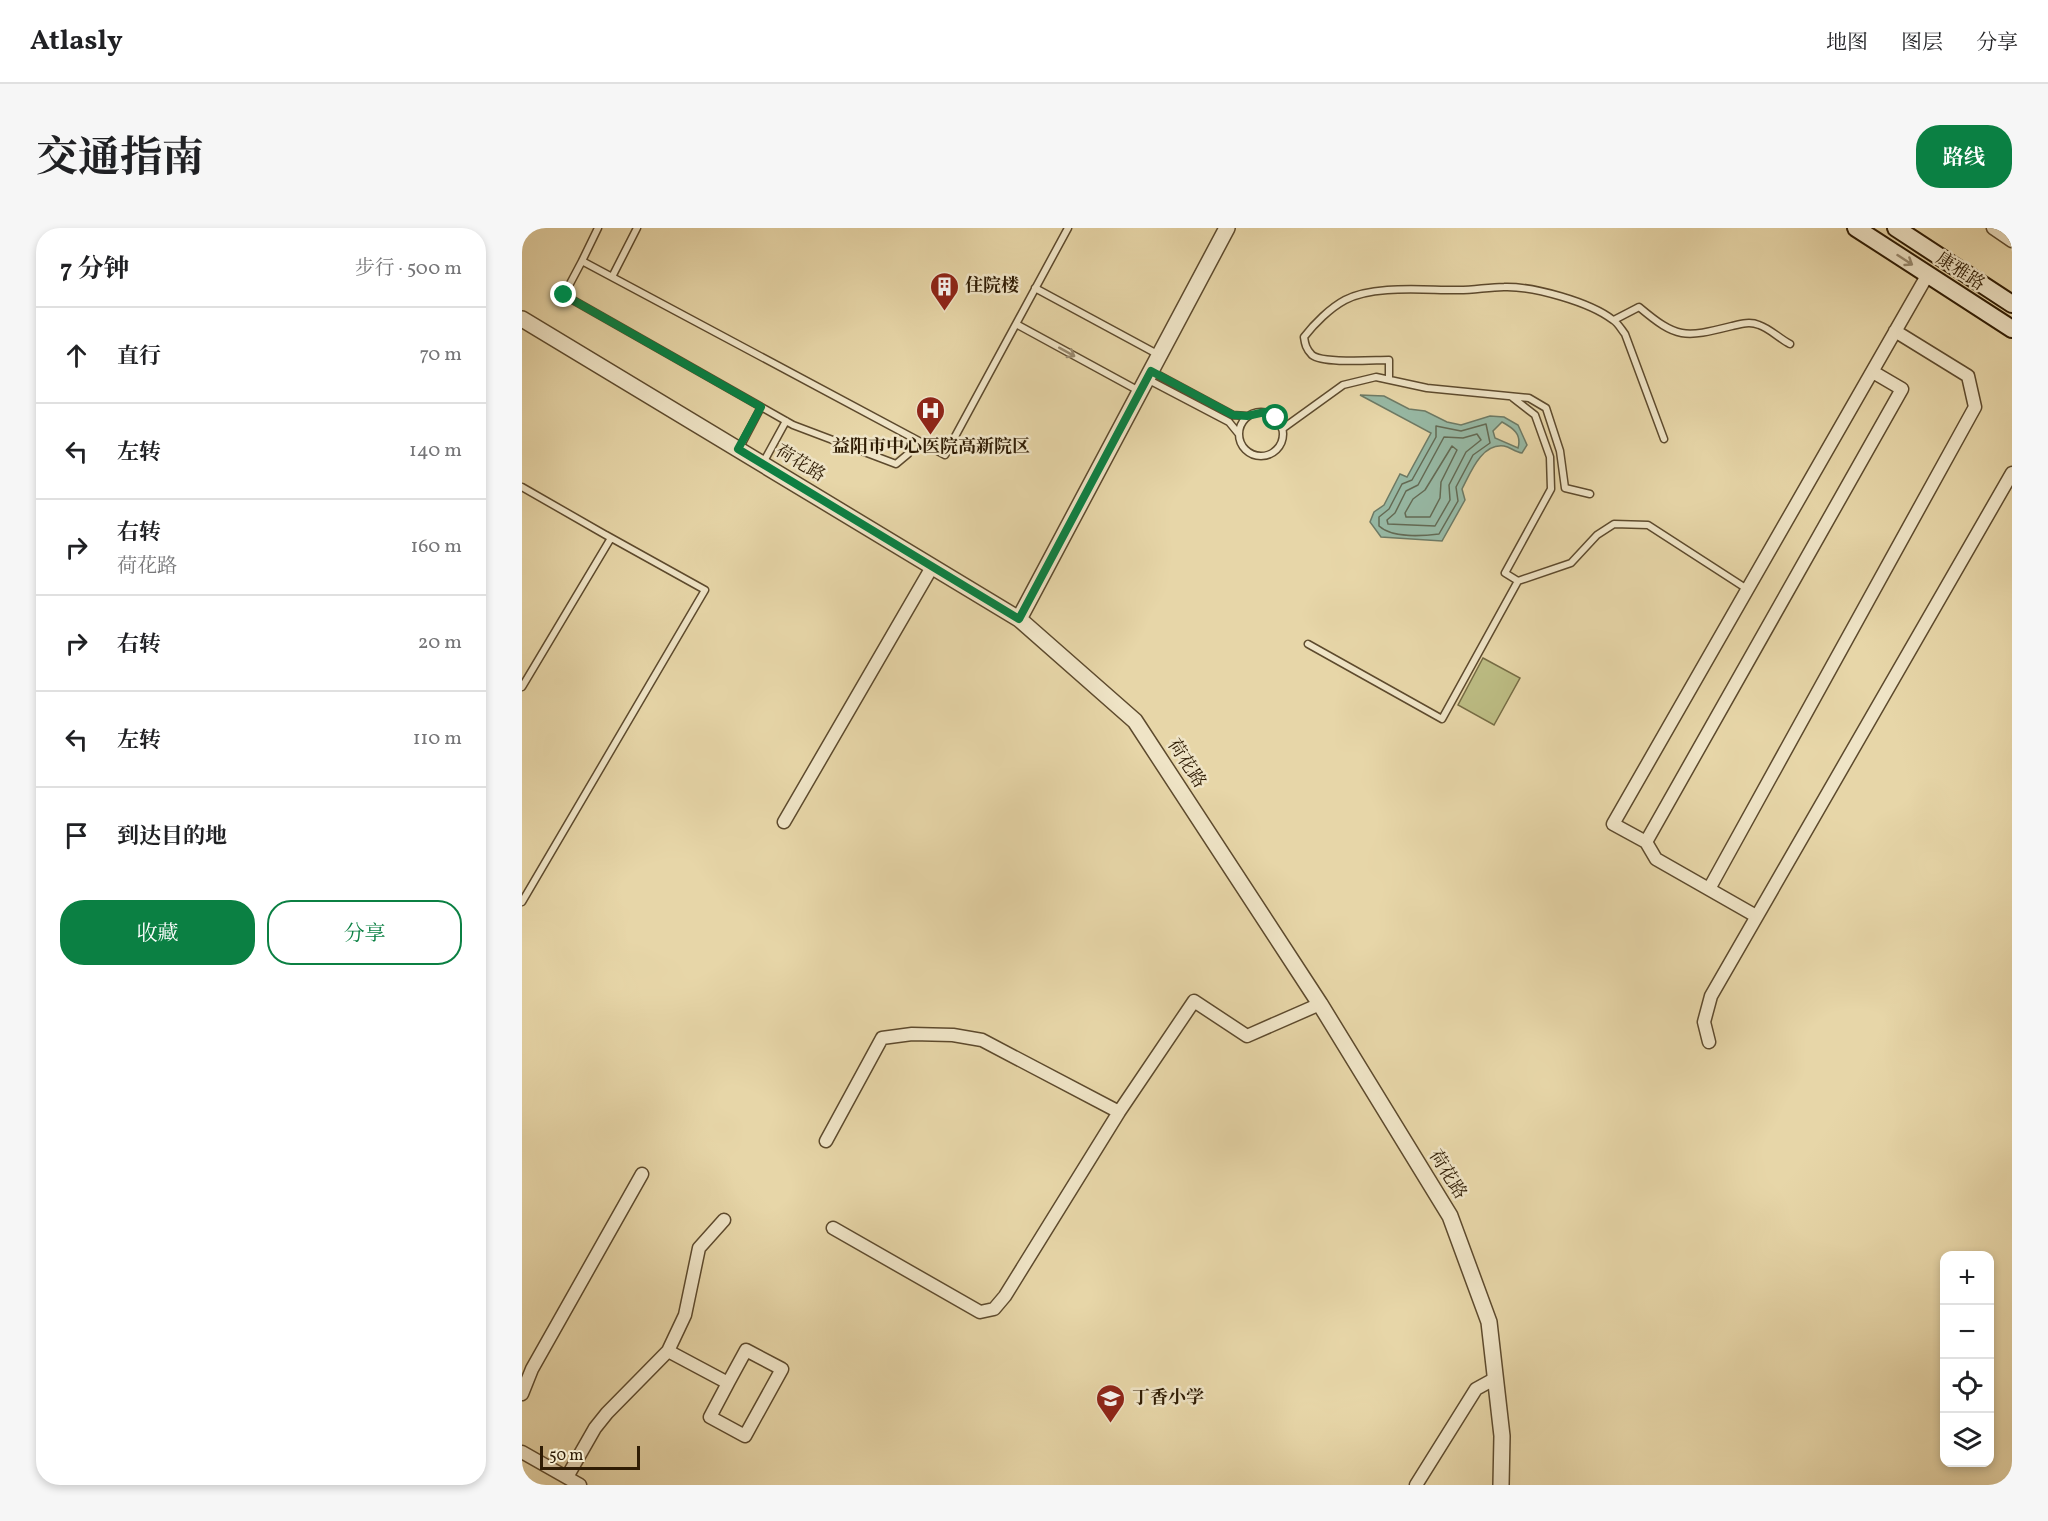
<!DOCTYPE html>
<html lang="zh">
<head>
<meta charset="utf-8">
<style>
	:root { --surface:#fff; --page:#f6f6f6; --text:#202124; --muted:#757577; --line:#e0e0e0; --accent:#0b8043 }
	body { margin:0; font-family:Vollkorn,"Noto Serif SC",serif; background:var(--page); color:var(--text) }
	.controls { position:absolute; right:18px; bottom:18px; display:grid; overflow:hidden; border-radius:12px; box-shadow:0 3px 9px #0003 }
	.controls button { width:54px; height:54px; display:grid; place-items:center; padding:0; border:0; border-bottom:2px solid var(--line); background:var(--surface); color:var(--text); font:30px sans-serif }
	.scale { position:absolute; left:18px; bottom:15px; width:100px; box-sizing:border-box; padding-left:6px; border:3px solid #2f1c04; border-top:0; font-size:16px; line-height:21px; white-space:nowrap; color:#2f1c04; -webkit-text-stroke:4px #efe4c6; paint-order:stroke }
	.stop { position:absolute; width:18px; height:18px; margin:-14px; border:4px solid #0b8043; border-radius:50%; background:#fff }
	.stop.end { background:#0b8043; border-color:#fff; box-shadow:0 2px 6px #0008 }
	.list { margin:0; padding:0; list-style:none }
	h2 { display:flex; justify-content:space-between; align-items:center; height:78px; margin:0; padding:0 24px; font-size:26px }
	h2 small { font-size:20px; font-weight:400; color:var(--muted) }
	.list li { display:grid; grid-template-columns:39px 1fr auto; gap:18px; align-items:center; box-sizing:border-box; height:96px; padding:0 24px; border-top:2px solid var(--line) }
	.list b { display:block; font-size:22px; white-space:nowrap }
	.list p { margin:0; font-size:20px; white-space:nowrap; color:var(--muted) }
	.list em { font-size:20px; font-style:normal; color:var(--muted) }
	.actions { display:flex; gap:12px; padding:18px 24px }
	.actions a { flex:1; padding:14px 0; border:2px solid var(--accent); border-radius:24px; text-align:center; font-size:21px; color:var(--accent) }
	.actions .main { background:var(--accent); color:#fff }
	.icon { flex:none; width:33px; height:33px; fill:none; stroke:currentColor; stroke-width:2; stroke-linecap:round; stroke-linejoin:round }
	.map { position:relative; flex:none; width:1490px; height:1257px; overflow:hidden; border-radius:24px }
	header { display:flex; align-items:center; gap:36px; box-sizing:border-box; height:84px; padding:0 30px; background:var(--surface); border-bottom:2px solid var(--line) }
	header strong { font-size:28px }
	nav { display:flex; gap:33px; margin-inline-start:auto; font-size:21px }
	.intro { display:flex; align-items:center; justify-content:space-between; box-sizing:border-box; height:144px; padding:0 36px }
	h1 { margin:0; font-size:42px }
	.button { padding:15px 27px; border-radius:24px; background:var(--accent); color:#fff; font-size:21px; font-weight:700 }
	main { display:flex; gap:36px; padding:0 36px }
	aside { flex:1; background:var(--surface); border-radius:24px; box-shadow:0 3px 9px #0003 }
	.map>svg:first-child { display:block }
	.green { fill:#bcbc83; stroke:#766c44; stroke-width:1.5 }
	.water { fill:#97b9a5; stroke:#6d7a65; stroke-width:1.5; fill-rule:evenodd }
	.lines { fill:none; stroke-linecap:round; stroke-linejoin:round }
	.shore { stroke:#636a54; stroke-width:1.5 }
	.service-casing { stroke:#5d4a2d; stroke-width:9 }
	.minor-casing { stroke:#5d4a2d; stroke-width:15 }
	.tertiary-casing { stroke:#5d4a2d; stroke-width:18 }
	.secondary-casing { stroke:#2f1c04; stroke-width:20 }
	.service { stroke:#efe4c6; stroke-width:6 }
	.minor { stroke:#efe4c6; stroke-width:12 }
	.tertiary { stroke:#efe4c6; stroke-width:15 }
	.secondary { stroke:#efe4c6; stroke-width:16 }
	.oneway { stroke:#998a6f }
	.route { stroke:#0b8043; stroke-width:8 }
	.labels { text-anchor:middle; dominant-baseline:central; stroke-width:5; stroke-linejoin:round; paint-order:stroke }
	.street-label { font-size:18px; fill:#2f1c04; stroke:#efe4c6 }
	.poi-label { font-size:18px; font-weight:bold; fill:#2f1c04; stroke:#efe4c6; text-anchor:start }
</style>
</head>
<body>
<header>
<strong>Atlasly</strong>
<nav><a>地图</a><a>图层</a><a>分享</a></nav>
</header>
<div class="intro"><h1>交通指南</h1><a class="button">路线</a></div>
<main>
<aside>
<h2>7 分钟<small>步行 · 500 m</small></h2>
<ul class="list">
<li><svg class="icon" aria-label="ahead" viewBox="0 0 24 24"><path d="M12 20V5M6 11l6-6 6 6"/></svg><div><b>直行</b></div><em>70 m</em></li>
<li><svg class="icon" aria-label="left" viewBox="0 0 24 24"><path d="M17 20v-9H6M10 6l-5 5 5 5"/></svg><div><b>左转</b></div><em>140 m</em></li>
<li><svg class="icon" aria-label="right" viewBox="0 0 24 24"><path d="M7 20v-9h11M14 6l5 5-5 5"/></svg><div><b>右转</b><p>荷花路</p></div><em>160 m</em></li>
<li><svg class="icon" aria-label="right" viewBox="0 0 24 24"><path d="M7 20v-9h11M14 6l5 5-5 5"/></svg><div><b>右转</b></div><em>20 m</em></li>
<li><svg class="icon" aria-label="left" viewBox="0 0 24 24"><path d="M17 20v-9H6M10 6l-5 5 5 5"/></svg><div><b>左转</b></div><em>110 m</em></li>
<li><svg class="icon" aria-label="arrive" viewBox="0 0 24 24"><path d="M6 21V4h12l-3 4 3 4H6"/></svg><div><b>到达目的地</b></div></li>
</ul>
<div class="actions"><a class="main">收藏</a><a>分享</a></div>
</aside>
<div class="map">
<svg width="1490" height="1257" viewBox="0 0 1490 1257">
	<rect width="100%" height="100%" fill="#e7d6a8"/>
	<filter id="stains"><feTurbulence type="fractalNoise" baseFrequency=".00333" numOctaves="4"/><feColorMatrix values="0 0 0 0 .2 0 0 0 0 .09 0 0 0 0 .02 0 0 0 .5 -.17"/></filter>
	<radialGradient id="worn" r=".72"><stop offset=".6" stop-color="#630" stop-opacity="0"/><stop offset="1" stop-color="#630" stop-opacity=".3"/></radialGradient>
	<path class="green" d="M961 430 998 450 972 497 936 477Z"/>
	<path class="water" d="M838 167 862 168 887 181 903 183 925 194 939 197 968 188 982 189 996 197 1005 217 1000 225C993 224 988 219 982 218 959 215 948 246 940 261L943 272 920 313 859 309 848 294 852 284 862 277 878 246 885 249 909 205ZM980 194C991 200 1000 206 996 220L973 210 971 203Z"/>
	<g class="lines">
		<path class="shore" d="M964 196 968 215 951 227 934 259 936 273 917 306C901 308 870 310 857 298V289L867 281 880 256 890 252 914 209V198L939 203Z
			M955 206 959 212 944 224 927 257 928 272 913 298 866 296 865 292 873 285 884 263 896 257 922 209 941 210Z
			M930 218 935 222 919 254 918 270 908 289H884L883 285 891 271 903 262Z"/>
		<defs>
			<path id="service" d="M76 0 60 33 423 227 546 0
				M60 33 42 67 271 197 374 236 386 226
				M90 49 115 0
				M513 60 637 127
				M1092 92 1117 79C1155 111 1162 110 1210 98 1218 96 1228 93 1237 97 1247 100 1258 111 1268 116
				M494 96 617 163
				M629 143 711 187 725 188
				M625 151 707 194 716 205
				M867 151V132C851 132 801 136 790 127 784 121 783 116 782 109 792 96 808 80 823 72 851 57 901 62 932 62 949 63 965 59 982 59 1011 58 1068 74 1091 92 1096 95 1099 101 1103 106L1142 211
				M717 206a22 22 0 1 1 44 0a22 22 0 1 1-44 0Z
				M760 201 821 157 854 149 905 160 1007 170 1024 180 1038 223 1043 260 1068 266
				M217 221 239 179
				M241 235 264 193
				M0 259 89 310 0 459
				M996 353 1049 335 1075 307 1092 296 1126 297 1225 361
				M786 416 920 491 996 353 983 345 1029 261 1028 229 1013 187 991 170
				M0 674 183 362 84 307"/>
			<path id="minor" d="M1471 0 1490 13
				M262 594 410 339
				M1124 614 1380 161 1351 144
				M1187 661 1453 179 1446 148 1373 103
				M1234 688 1134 631 1124 614 1091 596 1406 46
				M1187 814 1182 794 1189 768 1490 245
				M304 913 360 810 390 806 431 807 460 812 597 884 672 773 725 808 798 776
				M311 1000 458 1084 472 1081 483 1068 597 884
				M146 1123 206 1155 188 1189 223 1208 260 1141 224 1122 206 1155
				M0 1166 10 1141 120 946
				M0 1224 58 1257
				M45 1249 73 1200 85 1185 146 1123 163 1087 177 1020 202 992
				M894 1257 954 1161 974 1150"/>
			<path id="tertiary" d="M0 91 497 391 613 493 798 776 928 988 967 1094 980 1208 979 1257
				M497 391 705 0"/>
			<path id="secondary" d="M1334 0 1490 101
				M1374 0 1490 76"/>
		</defs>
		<use href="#service" class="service-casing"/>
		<use href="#minor" class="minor-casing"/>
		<use href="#tertiary" class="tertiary-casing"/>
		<use href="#secondary" class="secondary-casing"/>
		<use href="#service" class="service"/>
		<use href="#minor" class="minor"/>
		<use href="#tertiary" class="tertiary"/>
		<use href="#secondary" class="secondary"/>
	</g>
	<defs><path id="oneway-shaft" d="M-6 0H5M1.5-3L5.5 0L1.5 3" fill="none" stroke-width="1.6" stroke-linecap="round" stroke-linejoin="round" transform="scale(1.5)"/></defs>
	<g class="oneway">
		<use href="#oneway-shaft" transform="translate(1383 32) rotate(33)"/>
		<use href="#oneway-shaft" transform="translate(545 124) rotate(29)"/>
	</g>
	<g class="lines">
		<path class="route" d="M42 67 239 179 216 221 497 391 629 143 711 187 725 188 743 184 754 190"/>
	</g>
	<defs>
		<symbol id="building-pin" viewBox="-11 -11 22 30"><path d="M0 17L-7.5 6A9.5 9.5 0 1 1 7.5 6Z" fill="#8f2418" stroke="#efe4c6"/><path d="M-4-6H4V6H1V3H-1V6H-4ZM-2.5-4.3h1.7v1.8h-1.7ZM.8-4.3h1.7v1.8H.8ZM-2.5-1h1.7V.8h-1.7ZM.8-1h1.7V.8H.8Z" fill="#fff"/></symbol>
		<symbol id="hospital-pin" viewBox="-11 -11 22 30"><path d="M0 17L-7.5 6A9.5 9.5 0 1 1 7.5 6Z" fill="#8f2418" stroke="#efe4c6"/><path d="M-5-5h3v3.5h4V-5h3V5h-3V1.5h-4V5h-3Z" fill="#fff"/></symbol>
		<symbol id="school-pin" viewBox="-11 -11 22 30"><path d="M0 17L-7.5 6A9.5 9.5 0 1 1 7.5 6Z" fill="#8f2418" stroke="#efe4c6"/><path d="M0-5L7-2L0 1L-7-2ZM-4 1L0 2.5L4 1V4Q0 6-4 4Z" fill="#fff"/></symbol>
	</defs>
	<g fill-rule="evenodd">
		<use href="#building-pin" x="406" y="42" width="33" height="45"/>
		<use href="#hospital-pin" x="392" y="166" width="33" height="45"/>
		<use href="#school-pin" x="572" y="1154" width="33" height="45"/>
	</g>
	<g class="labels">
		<g class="street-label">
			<text transform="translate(1438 44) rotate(33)">康雅路</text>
			<text transform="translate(278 236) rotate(31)">荷花路</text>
			<text transform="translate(664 536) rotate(57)">荷花路</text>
			<text transform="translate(925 947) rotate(58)">荷花路</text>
		</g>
		<g class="poi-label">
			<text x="443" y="58">住院楼</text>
			<text x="409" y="219" text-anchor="middle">益阳市中心医院高新院区</text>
			<text x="610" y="1170">丁香小学</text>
		</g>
	</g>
	<rect width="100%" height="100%" filter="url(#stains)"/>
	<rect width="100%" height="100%" fill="url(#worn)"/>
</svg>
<div class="controls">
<button>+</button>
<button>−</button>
<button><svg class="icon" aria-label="locate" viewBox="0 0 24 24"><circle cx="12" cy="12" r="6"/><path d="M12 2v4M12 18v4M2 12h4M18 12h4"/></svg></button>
<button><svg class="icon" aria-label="layers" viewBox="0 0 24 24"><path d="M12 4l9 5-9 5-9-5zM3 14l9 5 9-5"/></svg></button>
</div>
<div class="scale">50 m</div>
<div class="stop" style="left:754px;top:190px"></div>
<div class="stop end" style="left:42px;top:67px"></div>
</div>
</main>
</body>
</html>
